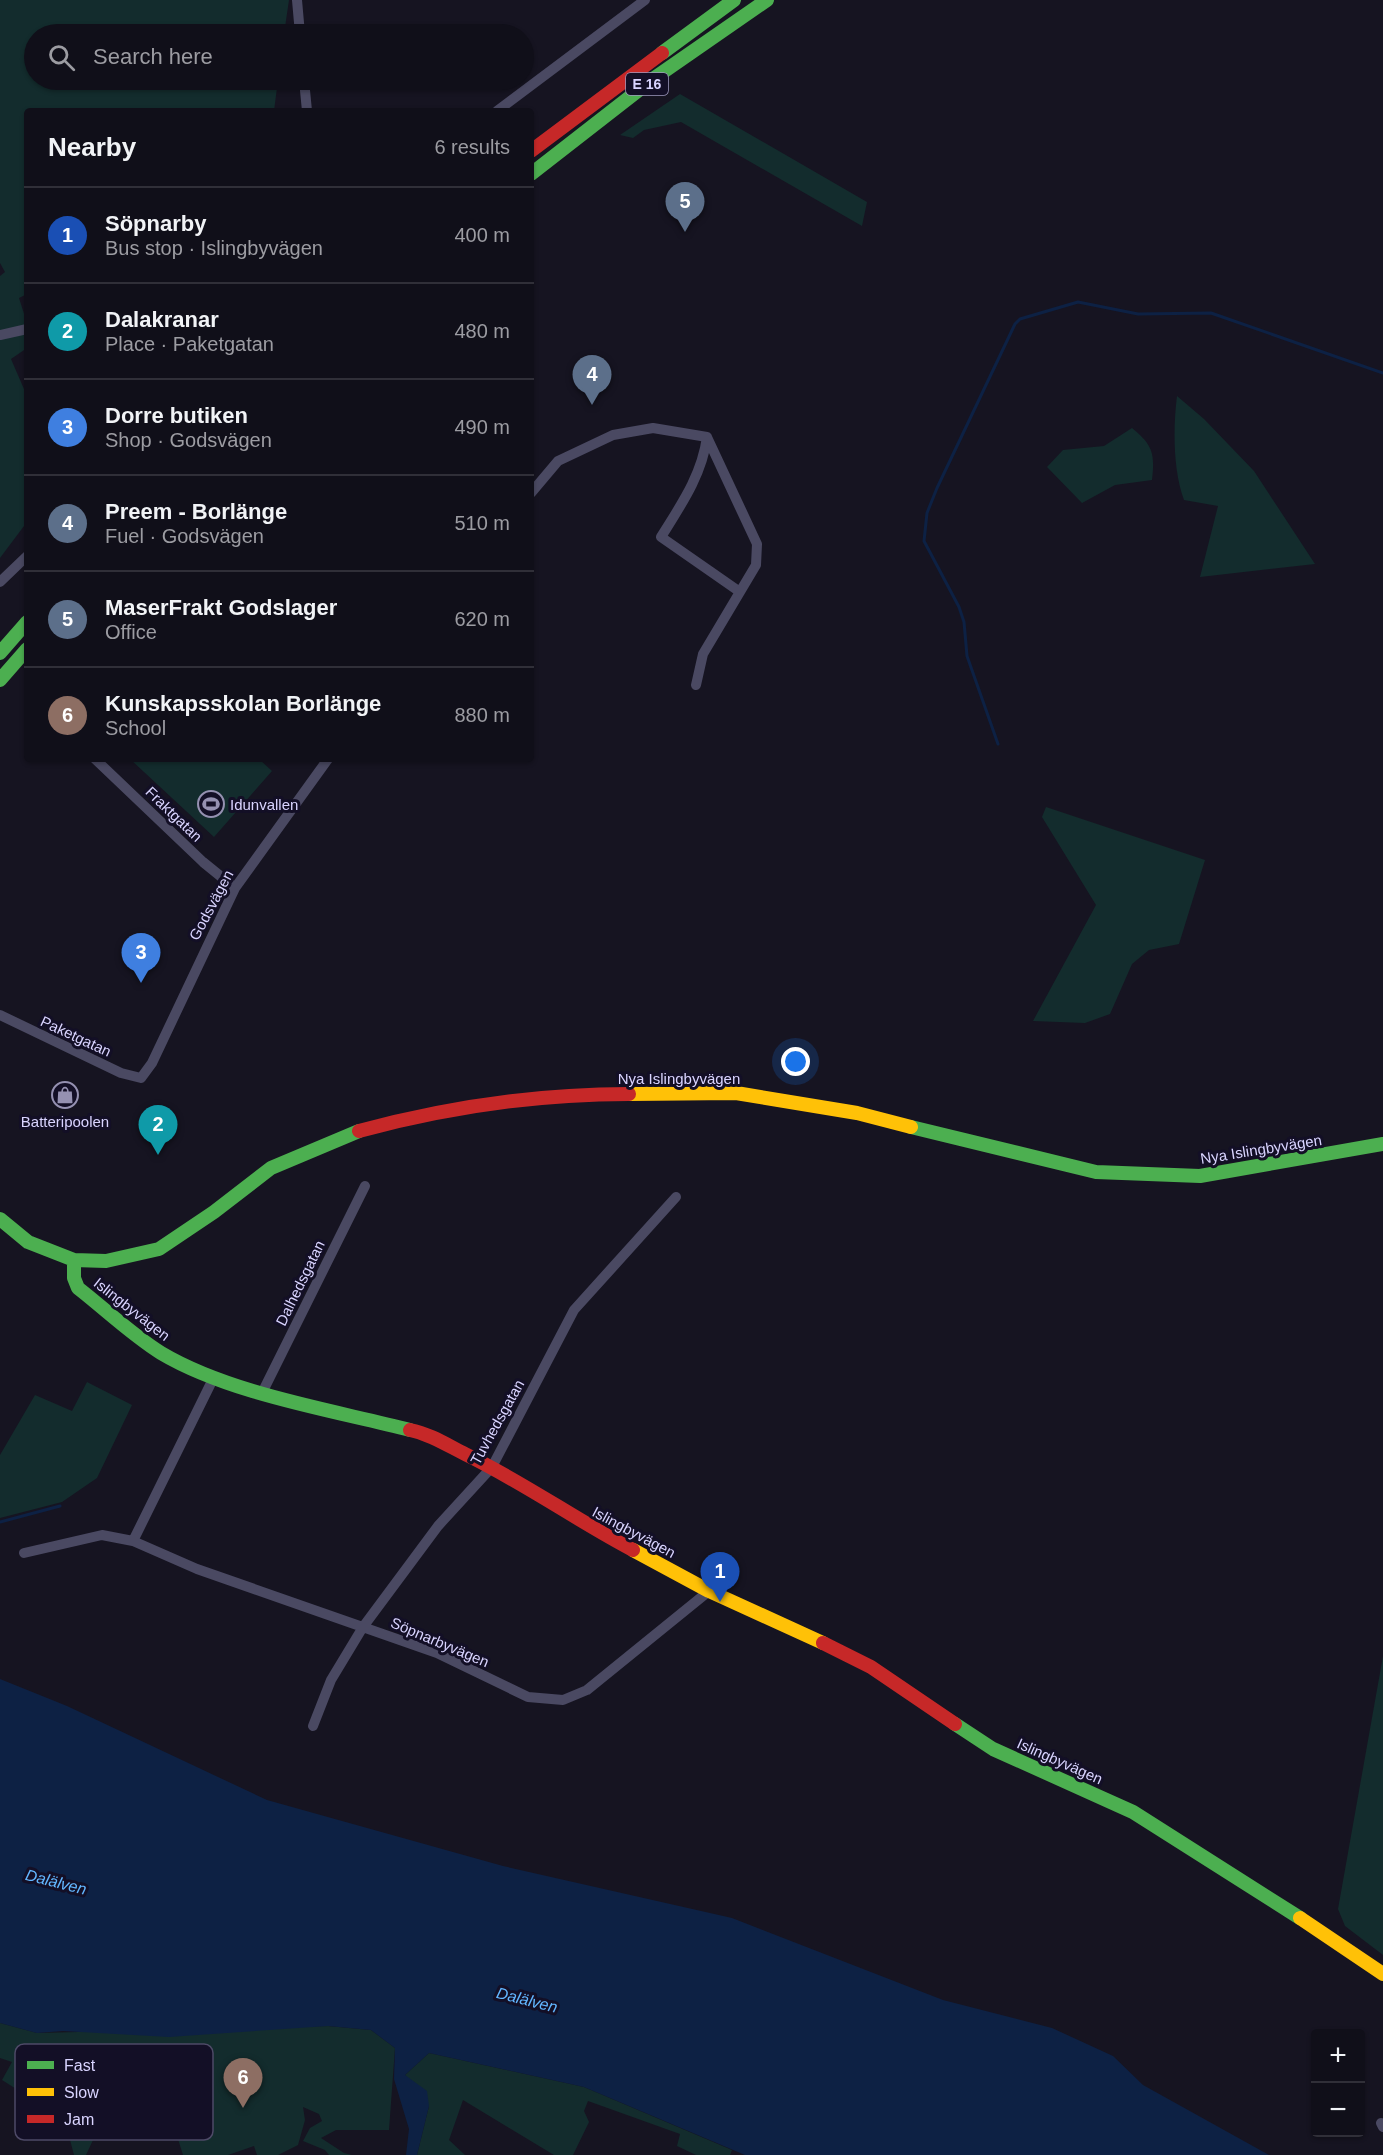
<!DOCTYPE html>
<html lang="en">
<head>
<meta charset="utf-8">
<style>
	:root { --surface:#100f19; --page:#191822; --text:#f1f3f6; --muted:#9c9ca2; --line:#302f38; --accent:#9591b1 }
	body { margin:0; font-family:Helvetica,sans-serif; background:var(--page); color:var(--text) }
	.controls { position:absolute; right:18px; bottom:18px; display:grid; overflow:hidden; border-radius:6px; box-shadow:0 2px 4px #0004 }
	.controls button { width:54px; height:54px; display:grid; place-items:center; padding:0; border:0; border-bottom:2px solid var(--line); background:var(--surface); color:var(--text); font:30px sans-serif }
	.you { position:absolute; left:796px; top:1062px; width:21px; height:21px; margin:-15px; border:4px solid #fff; border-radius:50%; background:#1a73e8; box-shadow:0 0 0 9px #1a73e833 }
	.badge { display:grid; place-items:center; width:39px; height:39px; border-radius:50%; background:var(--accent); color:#fff; font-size:20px; font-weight:700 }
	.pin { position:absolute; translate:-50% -50px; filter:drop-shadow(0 2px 3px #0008) }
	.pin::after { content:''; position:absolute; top:32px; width:21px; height:18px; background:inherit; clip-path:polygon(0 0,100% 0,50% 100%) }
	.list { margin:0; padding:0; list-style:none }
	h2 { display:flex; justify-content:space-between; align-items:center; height:78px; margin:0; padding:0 24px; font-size:26px }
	h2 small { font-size:20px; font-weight:400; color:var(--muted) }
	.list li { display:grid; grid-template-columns:39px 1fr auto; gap:18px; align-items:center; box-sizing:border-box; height:96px; padding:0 24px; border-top:2px solid var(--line) }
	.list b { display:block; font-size:22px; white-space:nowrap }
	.list p { margin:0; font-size:20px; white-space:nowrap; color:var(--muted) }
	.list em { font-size:20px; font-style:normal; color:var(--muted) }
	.icon { flex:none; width:33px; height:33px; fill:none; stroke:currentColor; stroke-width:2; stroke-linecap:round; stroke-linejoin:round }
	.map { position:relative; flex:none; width:1383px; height:2155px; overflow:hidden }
	.search { position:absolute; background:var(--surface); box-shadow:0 2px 4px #0004; left:24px; top:24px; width:510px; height:66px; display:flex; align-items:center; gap:15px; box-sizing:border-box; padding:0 21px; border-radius:33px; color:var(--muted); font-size:22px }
	.panel { position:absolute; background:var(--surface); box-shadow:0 2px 4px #0004; left:24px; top:108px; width:510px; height:654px; border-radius:6px }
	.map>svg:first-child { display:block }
	.green { fill:#132c2d }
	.water { fill:#0d2144 }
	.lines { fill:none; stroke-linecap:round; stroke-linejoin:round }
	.stream { stroke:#0d2144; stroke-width:3 }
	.street { stroke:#4a4962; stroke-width:10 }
	.fast { stroke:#4caf50; stroke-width:14 }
	.slow { stroke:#ffc107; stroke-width:14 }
	.jam { stroke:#c62828; stroke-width:14 }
	.labels { text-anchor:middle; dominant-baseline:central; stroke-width:6; stroke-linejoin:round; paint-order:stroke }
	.shield { fill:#130f26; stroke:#9e99be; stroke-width:1.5 }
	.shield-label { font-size:14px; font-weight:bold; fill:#d9d4ff }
	.poi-label { font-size:15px; fill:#d9d4ff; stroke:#130f26; text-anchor:start }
	.street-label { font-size:15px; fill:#d9d4ff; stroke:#130f26 }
	.water-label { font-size:16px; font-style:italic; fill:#62b6ff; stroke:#130f26 }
	.key { fill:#130f26; stroke:#4e4a67; stroke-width:1.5 }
	.key-label { font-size:16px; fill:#d9d4ff }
</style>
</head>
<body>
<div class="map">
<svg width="1383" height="2155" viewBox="0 0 1383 2155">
	<rect width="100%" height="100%" fill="#161421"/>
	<path class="green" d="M0 0H289L284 34H34V80H278L274 111H27V294L19 298 27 323V348L11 359 27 396V522L0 558V276L5 272 0 263Z
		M680 94 867 202 862 226 681 122 644 130 633 138 620 135Z
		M1177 396 1204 419 1254 471 1315 564 1200 577 1218 506 1184 500C1173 470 1173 428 1177 396Z
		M1132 428C1153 445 1155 454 1152 480L1115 485 1082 503 1047 467 1063 450 1104 446Z
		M130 759H259L272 771 214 837Z
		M1046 807 1205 860 1179 944 1149 950 1132 964 1110 1014 1085 1023 1033 1021 1096 905 1042 817Z
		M87 1382 132 1405 97 1478 62 1502 0 1518V1455L35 1395 72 1411Z
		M1383 1656V1955L1345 1926 1338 1909Z
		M0 2023 37 2033 328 2026 371 2030 395 2048 389 2130H336L321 2138 344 2153 352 2155H329L325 2150 303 2141 310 2128 322 2121 319 2114 303 2107 305 2120 298 2145 278 2155H257L254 2146 228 2155H183L177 2136 183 2133 162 2079 127 2095 93 2140 86 2155H74L69 2136 77 2126 72 2112 78 2092 68 2097 60 2093 80 2065 68 2059 34 2069 21 2092 2 2080 12 2062 0 2058Z
		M429 2053 584 2087 732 2150 730 2155H696L677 2146 680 2134 588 2101 584 2111 589 2122 573 2155H554L463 2100 449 2140 465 2155H417L429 2106 405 2075Z"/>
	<path class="water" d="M0 1679 67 1706 267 1800 503 1866 732 1918 943 2000 1052 2028 1113 2056 1143 2085 1269 2155H745L584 2087 429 2053 405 2075 427 2091 429 2106 417 2155H406L409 2129 394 2079 395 2048 371 2030 328 2026 169 2037 63 2031 37 2033 0 2023Z"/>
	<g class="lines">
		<path class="stream" d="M998 744 967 656 964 622 959 607 924 541 927 513 937 488 1015 324 1020 319 1078 302 1138 314 1211 313 1383 373
			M0 1522 60 1506"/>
		<path class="street" d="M297 0 300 34
			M304 80 307 111
			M497 111 645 0
			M0 335 27 329
			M707 437C702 475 681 505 661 537L740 592
			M531 493 558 461 613 435 653 428 707 437
			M0 582 27 556
			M696 685 703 654 756 565 757 544 707 437
			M95 759 203 862 235 888
			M0 1015 121 1073 141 1078 152 1063 235 888 328 759
			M214 1377 133 1541 197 1569 437 1653 528 1697 563 1700 587 1690 709 1591
			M262 1393 365 1186
			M24 1553 102 1535 133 1541
			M313 1726 331 1680 363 1627 438 1526 492 1467 574 1310 676 1197
			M1381 2123 1383 2127"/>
		<path class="fast" d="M662 53 734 0
			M531 174 653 79 767 0
			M0 653 27 622
			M0 680 27 649
			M911 1127 1096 1172 1200 1176 1383 1144
			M0 1219 28 1242 74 1260 106 1261 159 1249 214 1212 271 1168 359 1131
			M74 1260V1278L78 1288C105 1309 132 1335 161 1353 230 1394 332 1410 410 1430
			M955 1724 993 1749 1133 1812 1300 1918"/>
		<path class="slow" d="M629 1094 736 1093 857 1113 911 1127
			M633 1550 709 1591 823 1643
			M1300 1918 1383 1974"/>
		<path class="jam" d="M531 151 662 53
			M359 1131C448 1107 537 1094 629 1094
			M410 1430C430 1434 447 1445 465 1454 523 1482 576 1520 633 1550
			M823 1643 871 1667 955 1724"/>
	</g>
	<defs>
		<symbol id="stadium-ring" viewBox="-11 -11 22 22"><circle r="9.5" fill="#130f26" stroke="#9591b1" stroke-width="1.5"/><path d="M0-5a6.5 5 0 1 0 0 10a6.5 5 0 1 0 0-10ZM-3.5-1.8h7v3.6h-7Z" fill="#9591b1"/></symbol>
		<symbol id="shop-ring" viewBox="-11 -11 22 22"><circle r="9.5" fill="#130f26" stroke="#9591b1" stroke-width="1.5"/><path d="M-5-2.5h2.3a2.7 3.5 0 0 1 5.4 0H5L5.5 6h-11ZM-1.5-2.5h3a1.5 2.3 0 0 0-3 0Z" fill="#9591b1"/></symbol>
	</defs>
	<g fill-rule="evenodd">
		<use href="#stadium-ring" x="196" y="789" width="30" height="30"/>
		<use href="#shop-ring" x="50" y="1080" width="30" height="30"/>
	</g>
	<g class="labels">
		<rect class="shield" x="626" y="73" width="42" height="22" rx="4.5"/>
		<g class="shield-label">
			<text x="647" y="84">E 16</text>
		</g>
		<g class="poi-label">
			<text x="230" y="804">Idunvallen</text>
			<text x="65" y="1121" text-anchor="middle">Batteripoolen</text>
		</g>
		<g class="street-label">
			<text transform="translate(174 814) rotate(44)">Fraktgatan</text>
			<text transform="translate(211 905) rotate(-62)">Godsvägen</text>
			<text transform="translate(76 1036) rotate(25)">Paketgatan</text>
			<text x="679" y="1078">Nya Islingbyvägen</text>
			<text transform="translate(1261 1149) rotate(-9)">Nya Islingbyvägen</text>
			<text transform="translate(300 1283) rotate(-64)">Dalhedsgatan</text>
			<text transform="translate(132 1309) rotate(38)">Islingbyvägen</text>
			<text transform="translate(497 1422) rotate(-61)">Tuvhedsgatan</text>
			<text transform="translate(634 1532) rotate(28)">Islingbyvägen</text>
			<text transform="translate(440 1642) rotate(23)">Söpnarbyvägen</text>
			<text transform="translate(1060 1761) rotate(24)">Islingbyvägen</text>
		</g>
		<g class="water-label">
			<text transform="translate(56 1882) rotate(14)">Dalälven</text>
			<text transform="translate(527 2000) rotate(14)">Dalälven</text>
		</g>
	</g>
	<rect x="15" y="2044" width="198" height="96" rx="9" class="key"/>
	<rect x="27" y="2061" width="27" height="8" fill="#4caf50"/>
	<rect x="27" y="2088" width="27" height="8" fill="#ffc107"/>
	<rect x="27" y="2115" width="27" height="8" fill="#c62828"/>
	<g class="key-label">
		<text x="64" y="2071">Fast</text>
		<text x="64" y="2098">Slow</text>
		<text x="64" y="2125">Jam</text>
	</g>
</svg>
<div class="controls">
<button>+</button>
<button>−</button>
</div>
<div class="you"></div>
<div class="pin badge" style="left:720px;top:1602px;background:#1a4fb4">1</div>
<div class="pin badge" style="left:158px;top:1155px;background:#0f9aa8">2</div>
<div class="pin badge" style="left:141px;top:983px;background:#3f7fe0">3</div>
<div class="pin badge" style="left:592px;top:405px;background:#5c6f8a">4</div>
<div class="pin badge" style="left:685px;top:232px;background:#5c6f8a">5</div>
<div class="pin badge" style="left:243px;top:2108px;background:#8d6e63">6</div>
<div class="search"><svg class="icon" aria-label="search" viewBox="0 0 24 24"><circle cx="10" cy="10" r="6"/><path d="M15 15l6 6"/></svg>Search here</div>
<section class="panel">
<h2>Nearby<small>6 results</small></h2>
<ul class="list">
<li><span class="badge" style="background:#1a4fb4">1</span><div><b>Söpnarby</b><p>Bus stop · Islingbyvägen</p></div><em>400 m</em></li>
<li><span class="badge" style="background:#0f9aa8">2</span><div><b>Dalakranar</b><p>Place · Paketgatan</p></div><em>480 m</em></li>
<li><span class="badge" style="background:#3f7fe0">3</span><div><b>Dorre butiken</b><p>Shop · Godsvägen</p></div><em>490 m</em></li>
<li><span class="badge" style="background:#5c6f8a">4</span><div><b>Preem - Borlänge</b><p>Fuel · Godsvägen</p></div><em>510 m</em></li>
<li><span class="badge" style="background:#5c6f8a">5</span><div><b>MaserFrakt Godslager</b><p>Office</p></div><em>620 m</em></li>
<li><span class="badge" style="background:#8d6e63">6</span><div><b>Kunskapsskolan Borlänge</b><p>School</p></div><em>880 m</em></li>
</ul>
</section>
</div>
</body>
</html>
